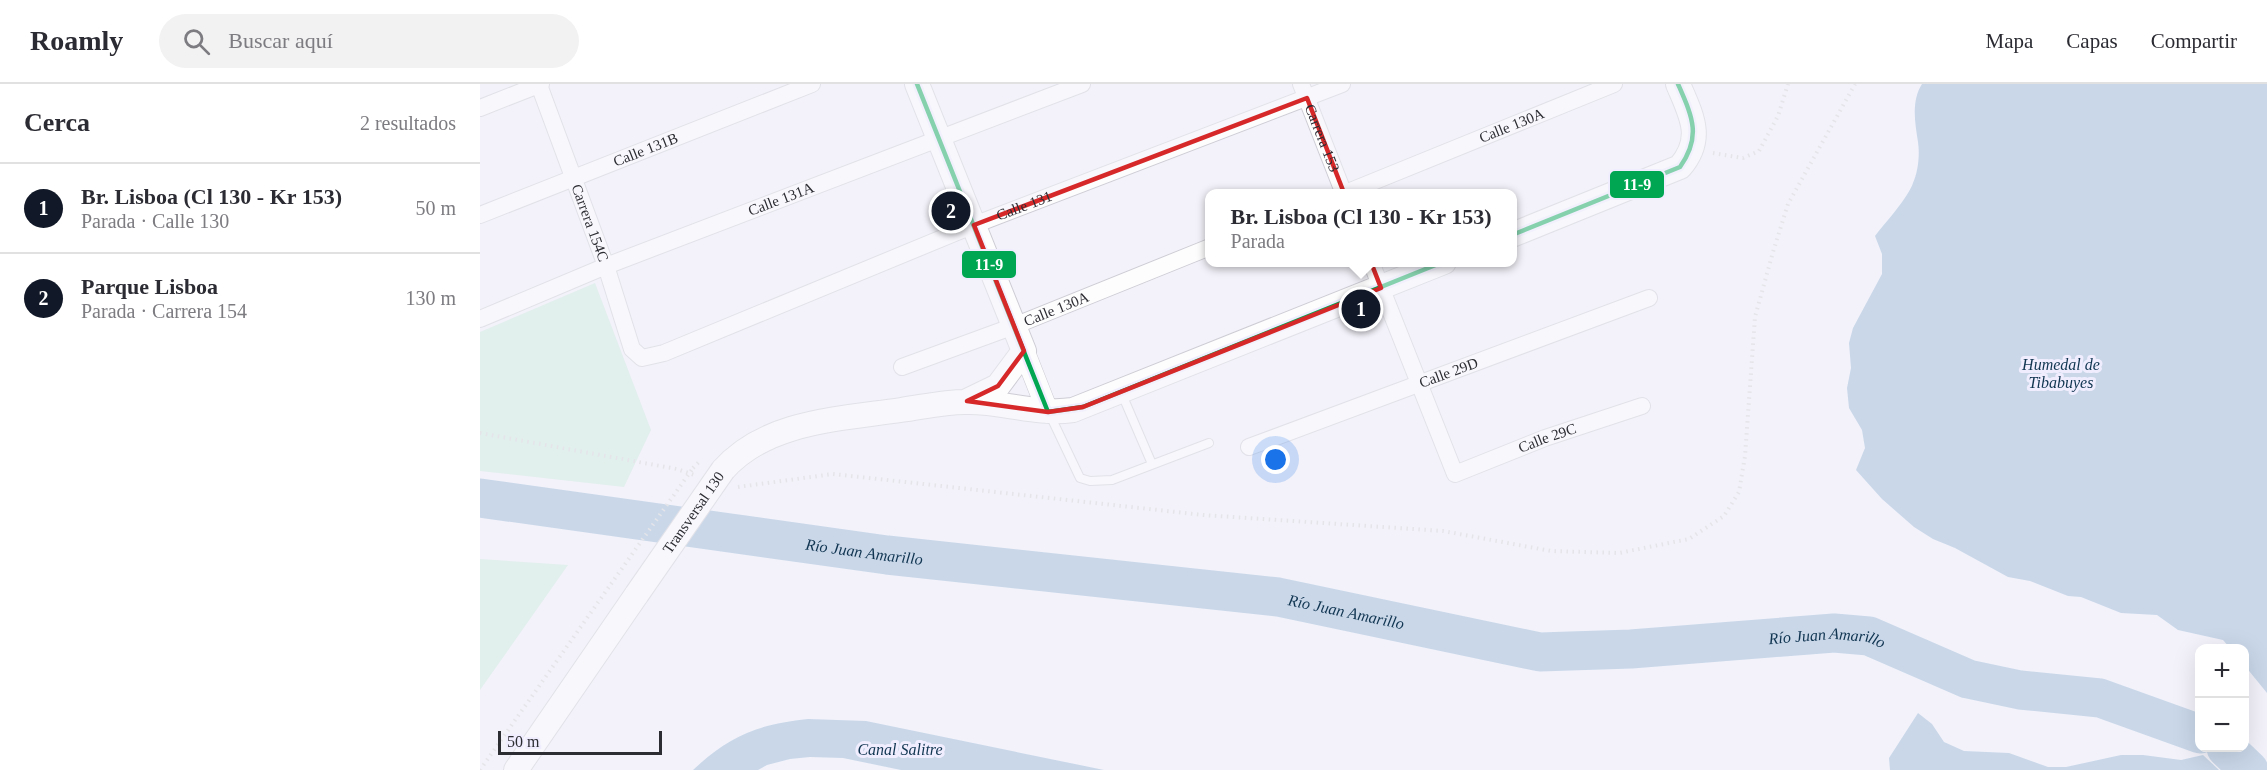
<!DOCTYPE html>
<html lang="es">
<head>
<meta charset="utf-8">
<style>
	:root { --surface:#fff; --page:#f2f2f3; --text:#2b2b33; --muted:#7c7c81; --line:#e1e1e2; --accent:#111827 }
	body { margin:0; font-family:Georgia,serif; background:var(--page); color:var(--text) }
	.controls { position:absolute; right:18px; bottom:18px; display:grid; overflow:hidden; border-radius:12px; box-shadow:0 6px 24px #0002 }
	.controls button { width:54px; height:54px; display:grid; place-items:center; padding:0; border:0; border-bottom:2px solid var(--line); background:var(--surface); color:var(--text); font:30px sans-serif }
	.scale { position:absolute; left:18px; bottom:15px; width:164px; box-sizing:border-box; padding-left:6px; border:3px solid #2c2c33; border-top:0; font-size:16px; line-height:21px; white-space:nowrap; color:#2c2c33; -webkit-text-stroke:4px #f0eefe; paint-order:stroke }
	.you { position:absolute; left:796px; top:376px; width:21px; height:21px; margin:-15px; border:4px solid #fff; border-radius:50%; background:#1a73e8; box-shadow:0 0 0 9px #1a73e833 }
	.badge { display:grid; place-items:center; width:39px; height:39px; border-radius:50%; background:var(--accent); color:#fff; font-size:20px; font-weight:700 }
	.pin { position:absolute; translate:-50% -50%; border:3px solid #fff; box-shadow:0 2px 6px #0006 }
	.popup { position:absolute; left:725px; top:105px; width:312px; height:78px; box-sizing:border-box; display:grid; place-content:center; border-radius:12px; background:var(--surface); filter:drop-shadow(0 2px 4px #0005); font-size:20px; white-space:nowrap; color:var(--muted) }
	.popup b { font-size:22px; color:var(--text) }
	.popup::after { content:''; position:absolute; left:50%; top:100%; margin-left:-12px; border:12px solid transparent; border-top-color:var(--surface) }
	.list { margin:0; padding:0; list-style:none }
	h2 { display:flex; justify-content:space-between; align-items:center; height:78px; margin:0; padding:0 24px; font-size:26px }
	h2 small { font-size:20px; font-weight:400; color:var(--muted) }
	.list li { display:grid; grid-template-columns:39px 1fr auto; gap:18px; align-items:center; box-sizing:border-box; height:90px; padding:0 24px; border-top:2px solid var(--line) }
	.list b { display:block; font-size:22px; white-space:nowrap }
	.list p { margin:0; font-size:20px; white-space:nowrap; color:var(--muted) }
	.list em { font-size:20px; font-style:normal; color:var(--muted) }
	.icon { flex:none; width:33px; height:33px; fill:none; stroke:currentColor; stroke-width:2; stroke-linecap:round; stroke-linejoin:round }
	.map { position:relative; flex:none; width:1787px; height:686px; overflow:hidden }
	header { display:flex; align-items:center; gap:36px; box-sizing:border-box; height:84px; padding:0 30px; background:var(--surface); border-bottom:2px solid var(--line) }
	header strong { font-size:28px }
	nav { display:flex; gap:33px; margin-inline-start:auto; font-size:21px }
	.search { width:420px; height:54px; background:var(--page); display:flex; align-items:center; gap:15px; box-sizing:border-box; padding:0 21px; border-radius:33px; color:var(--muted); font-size:22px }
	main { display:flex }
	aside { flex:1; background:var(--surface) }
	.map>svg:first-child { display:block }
	.green { fill:#cdebdd }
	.water { fill:#97b7d6 }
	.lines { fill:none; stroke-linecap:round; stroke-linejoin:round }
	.river { stroke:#97b7d6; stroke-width:39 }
	.service-casing { stroke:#cecdd5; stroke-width:10 }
	.minor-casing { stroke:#cecdd5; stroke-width:18 }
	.tertiary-casing { stroke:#cecdd5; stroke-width:22 }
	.secondary-casing { stroke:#cecdd5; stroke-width:26 }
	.path { stroke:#d4d4d6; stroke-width:4; stroke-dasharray:1.5 4.5; stroke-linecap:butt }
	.service { stroke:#fdfdfe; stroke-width:8 }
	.minor { stroke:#fdfdfe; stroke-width:16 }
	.tertiary { stroke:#fdfdfe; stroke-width:21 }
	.secondary { stroke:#fdfdfe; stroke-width:24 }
	.secondary-bridge-casing { stroke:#cecdd5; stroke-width:26; stroke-linecap:butt }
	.path-bridge { stroke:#d4d4d6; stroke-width:4; stroke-dasharray:1.5 4.5; stroke-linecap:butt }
	.secondary-bridge { stroke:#fdfdfe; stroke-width:24 }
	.bus-1-casing { stroke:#f0eefe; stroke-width:9 }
	.bus-1 { stroke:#00a651; stroke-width:4.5 }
	.marked { fill:none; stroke:#d62828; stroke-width:4.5; stroke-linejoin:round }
	.labels { text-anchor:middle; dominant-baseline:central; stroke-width:6; stroke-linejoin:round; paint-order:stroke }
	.street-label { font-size:15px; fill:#2c2c33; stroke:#f0eefe }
	.water-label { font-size:16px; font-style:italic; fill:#113551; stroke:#f0eefe }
	.line-badge { stroke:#f0eefe; stroke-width:2 }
	.badge-label { font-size:16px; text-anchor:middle; font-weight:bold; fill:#fff }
</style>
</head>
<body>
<header>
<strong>Roamly</strong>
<div class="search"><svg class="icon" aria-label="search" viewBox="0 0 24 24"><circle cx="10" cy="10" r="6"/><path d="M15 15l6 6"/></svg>Buscar aquí</div>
<nav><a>Mapa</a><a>Capas</a><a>Compartir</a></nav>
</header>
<main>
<aside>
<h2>Cerca<small>2 resultados</small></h2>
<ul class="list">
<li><span class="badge">1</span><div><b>Br. Lisboa (Cl 130 - Kr 153)</b><p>Parada · Calle 130</p></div><em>50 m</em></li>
<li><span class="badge">2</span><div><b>Parque Lisboa</b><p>Parada · Carrera 154</p></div><em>130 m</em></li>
</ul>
</aside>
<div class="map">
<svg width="1787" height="686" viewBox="0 0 1787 686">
	<rect width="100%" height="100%" fill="#f3f2fa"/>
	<path class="green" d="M115 199 171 346 144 403 0 387V248Z
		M0 475 88 481 0 606Z"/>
	<path class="water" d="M1442 0H1787V609L1765 582 1764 564H1750L1743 556 1698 546 1677 531 1641 529 1601 513 1588 512 1550 497 1528 493 1475 464 1453 455 1434 443 1402 415 1376 386 1385 364 1382 346 1369 324 1367 304 1371 284 1369 259 1373 244 1402 190V170L1395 152C1405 139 1428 114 1433 99 1438 88 1440 71 1438 58 1435 39 1431 17 1442 0Z
		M1438 629 1452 640 1464 658 1484 667 1529 669 1568 683H1586L1641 671H1663L1701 676 1723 671 1739 686H1410L1409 674Z
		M328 635 386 637 624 686H421L363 674 330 673 310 675 287 681 278 686H213C249 652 279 640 328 635Z"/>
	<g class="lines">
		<g class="river">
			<path id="s1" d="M0 414 407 471 798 513 1060 568 1151 565 1354 549 1389 552 1488 595 1540 606 1620 614 1720 650"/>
			<path d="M1746 664 1769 686"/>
		</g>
		<defs>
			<path id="service" d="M641 308 672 380
				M570 331 600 394 610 397 632 396 729 359"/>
			<g id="minor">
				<path id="s2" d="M821 0 864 110"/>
				<path id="s3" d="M59 1 126 182 152 265 162 274 184 269 494 141 862 0"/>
				<path d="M0 24 61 0"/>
				<path id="s4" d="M863 110 1134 0"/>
				<path id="s5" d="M0 131 332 0"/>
				<path id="s6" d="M891 178 975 390 1065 354 1162 322"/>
				<path id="s7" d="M0 235 126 182 602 0"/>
				<path id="s8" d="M422 283 534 242 730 163"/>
				<path id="s9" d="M769 363 1169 214"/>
			</g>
			<path id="tertiary" d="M544 267 568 328"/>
			<path id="secondary" d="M437 0 544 267 518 302 487 317
				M1032 151 1200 83C1225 54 1211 31 1198 0
				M243 386C286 337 360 335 421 326 443 323 467 317 489 318 525 318 556 331 593 326L964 178
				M36 686 157 510"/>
		</defs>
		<use href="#service" class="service-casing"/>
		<use href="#minor" class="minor-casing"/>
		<use href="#tertiary" class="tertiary-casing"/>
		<use href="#secondary" class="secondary-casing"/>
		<path class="path" d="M1233 69 1263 74 1279 67 1298 32 1308 0
			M0 349 197 385 214 391
			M213 384 219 378
			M258 403 353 390 723 431 963 447 1071 467 1139 469 1209 455 1244 432 1259 408 1265 372 1275 233 1293 168 1308 120 1375 0
			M0 686 131 500"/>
		<use href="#service" class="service"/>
		<use href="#minor" class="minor"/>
		<use href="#tertiary" class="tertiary"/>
		<use href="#secondary" class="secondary"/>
		<defs>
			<g id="secondary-bridge">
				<path id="s10" d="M157 510 243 386"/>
			</g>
		</defs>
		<use href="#secondary-bridge" class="secondary-bridge-casing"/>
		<path class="path-bridge" d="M131 500 213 384"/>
		<use href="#secondary-bridge" class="secondary-bridge"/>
		<defs>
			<path id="bus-1" d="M437 0 568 328 603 323 963 178
				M1032 151 1200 83C1222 52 1212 32 1198 0"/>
		</defs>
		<use href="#bus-1" class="bus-1-casing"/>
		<use href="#bus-1" class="bus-1"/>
	</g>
	<path d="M0 0H1787V686H0ZM827 14 901 204 603 323 568 328 487 317 518 302 544 267 494 141Z" fill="#f3f2fa" fill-opacity=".55" fill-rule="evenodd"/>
	<path class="marked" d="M827 14 901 204 603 323 568 328 487 317 518 302 544 267 494 141Z"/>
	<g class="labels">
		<g class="street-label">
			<text stroke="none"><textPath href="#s4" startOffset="182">Calle 130A</textPath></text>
			<text stroke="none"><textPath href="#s2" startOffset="58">Carrera 153</textPath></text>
			<text stroke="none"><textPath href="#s5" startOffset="178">Calle 131B</textPath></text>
			<text stroke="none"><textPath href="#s7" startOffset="324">Calle 131A</textPath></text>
			<text stroke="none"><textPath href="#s3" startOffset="705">Calle 131</textPath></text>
			<text stroke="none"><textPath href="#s3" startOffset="147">Carrera 154C</textPath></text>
			<text stroke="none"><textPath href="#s8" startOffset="165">Calle 130A</textPath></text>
			<text stroke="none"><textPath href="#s9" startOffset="213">Calle 29D</textPath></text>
			<text stroke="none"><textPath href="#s6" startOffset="327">Calle 29C</textPath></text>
			<text stroke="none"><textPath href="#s10" startOffset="99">Transversal 130</textPath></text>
		</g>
		<g class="water-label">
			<text x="1581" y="280">Humedal de<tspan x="1581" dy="18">Tibabuyes</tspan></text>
			<text stroke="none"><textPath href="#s1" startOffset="388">Río Juan Amarillo</textPath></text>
			<text stroke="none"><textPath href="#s1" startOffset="874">Río Juan Amarillo</textPath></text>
			<text stroke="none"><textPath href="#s1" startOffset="1360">Río Juan Amarillo</textPath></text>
			<text x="420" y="665">Canal Salitre</text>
		</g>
	</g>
	<g class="line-badge">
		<rect x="1129" y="86" width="56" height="29" rx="6" fill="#00a651"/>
		<rect x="481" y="166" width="56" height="29" rx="6" fill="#00a651"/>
	</g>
	<g class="badge-label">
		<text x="1157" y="106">11-9</text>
		<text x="509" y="186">11-9</text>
	</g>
</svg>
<div class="controls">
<button>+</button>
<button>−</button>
</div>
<div class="scale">50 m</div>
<div class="you"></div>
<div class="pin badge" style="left:881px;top:225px">1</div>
<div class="popup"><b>Br. Lisboa (Cl 130 - Kr 153)</b>Parada</div>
<div class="pin badge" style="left:471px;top:127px">2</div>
</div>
</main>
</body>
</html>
